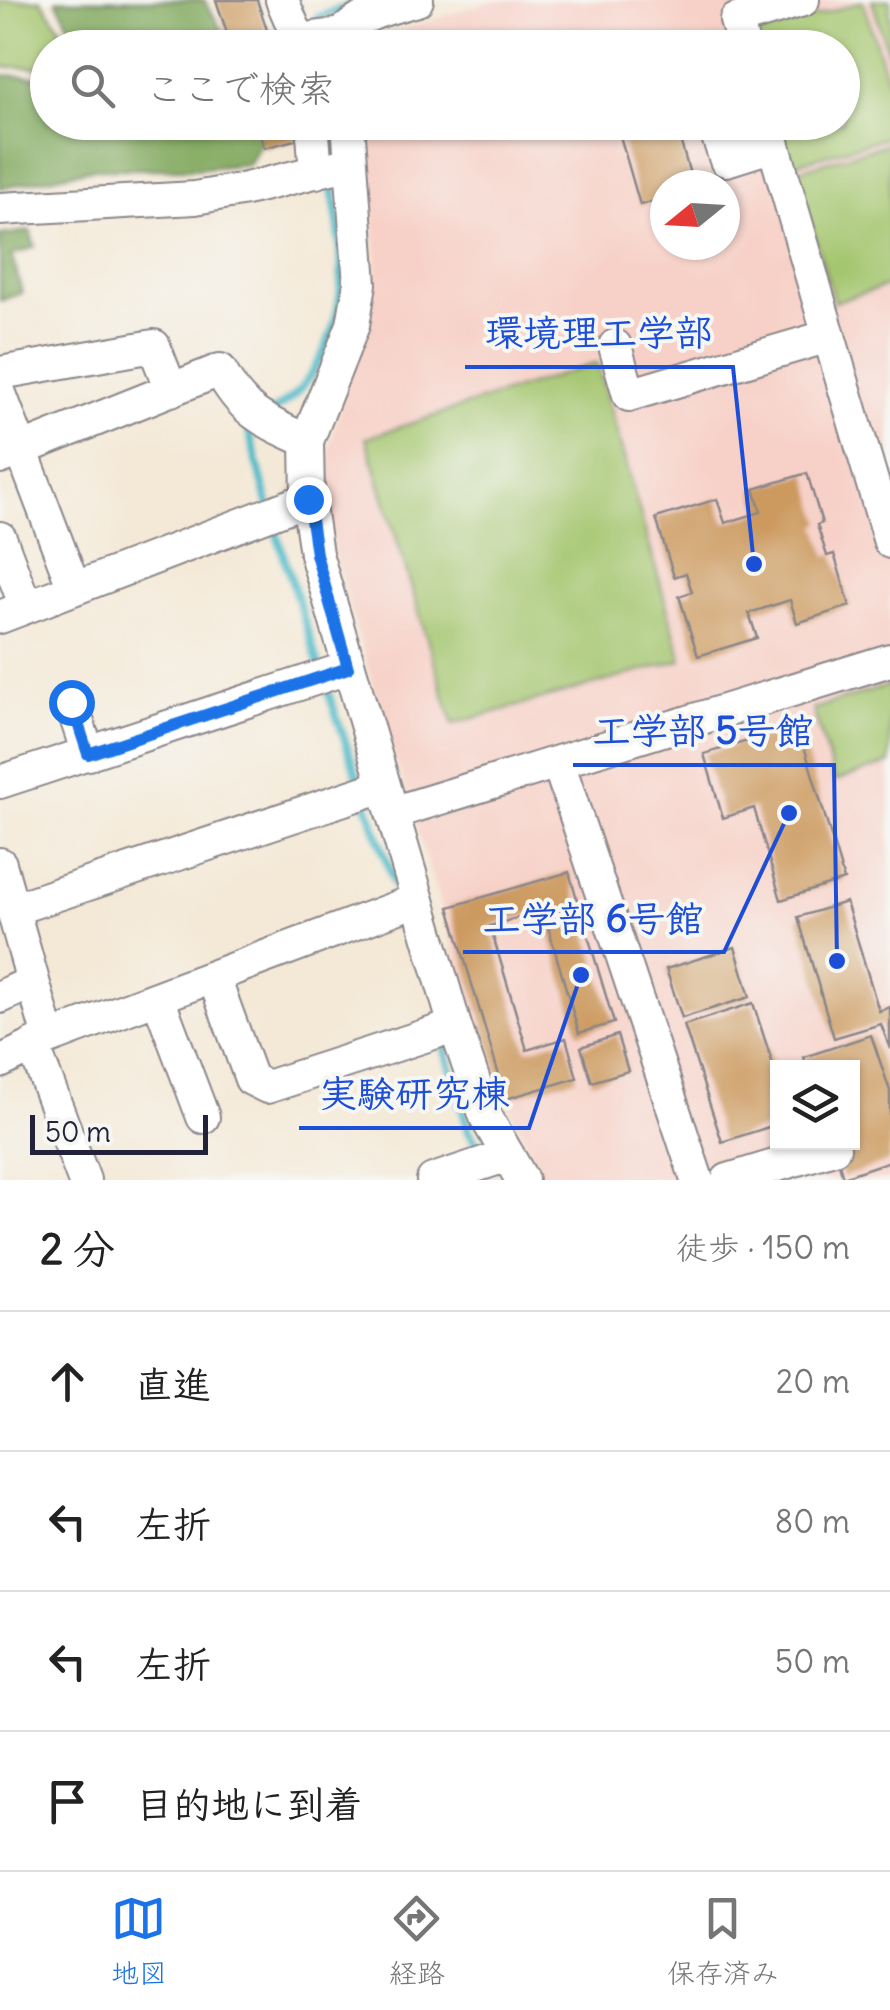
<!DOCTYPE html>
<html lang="ja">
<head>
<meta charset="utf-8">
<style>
	:root { --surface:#fff; --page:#f2f2f2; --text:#222; --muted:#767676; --line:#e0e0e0; --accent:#1a73e8 }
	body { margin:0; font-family:Delius,"Klee One",sans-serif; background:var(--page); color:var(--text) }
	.controls { position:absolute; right:30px; bottom:30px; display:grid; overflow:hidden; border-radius:0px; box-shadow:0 2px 8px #0004 }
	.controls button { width:90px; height:90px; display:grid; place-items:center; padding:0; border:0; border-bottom:2px solid var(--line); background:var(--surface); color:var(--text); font:50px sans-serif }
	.compass { position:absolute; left:650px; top:170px; width:90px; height:90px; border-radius:50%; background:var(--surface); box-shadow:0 2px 8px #0004; rotate:252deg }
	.scale { position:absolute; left:30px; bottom:25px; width:178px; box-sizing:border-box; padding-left:10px; border:5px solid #22223b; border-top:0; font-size:28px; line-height:35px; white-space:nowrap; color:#22223b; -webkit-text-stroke:8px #f6f6f2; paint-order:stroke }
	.stop { position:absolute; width:30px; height:30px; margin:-22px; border:8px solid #1a73e8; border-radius:50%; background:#fff }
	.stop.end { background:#1a73e8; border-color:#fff; box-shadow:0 2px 10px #0008 }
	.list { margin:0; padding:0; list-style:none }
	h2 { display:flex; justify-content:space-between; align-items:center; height:130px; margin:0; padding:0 40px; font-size:42px }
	h2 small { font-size:32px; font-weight:400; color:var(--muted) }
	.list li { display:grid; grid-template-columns:65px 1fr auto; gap:30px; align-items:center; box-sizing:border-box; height:140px; padding:0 40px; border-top:2px solid var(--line) }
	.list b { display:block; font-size:38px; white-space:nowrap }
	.list em { font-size:32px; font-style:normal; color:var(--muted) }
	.icon { flex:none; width:55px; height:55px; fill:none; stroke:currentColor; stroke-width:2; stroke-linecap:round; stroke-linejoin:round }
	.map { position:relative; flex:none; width:890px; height:1180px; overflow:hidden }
	.search { position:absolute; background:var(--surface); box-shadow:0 2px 8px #0004; left:30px; right:30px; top:30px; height:110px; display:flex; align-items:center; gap:25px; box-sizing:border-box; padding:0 35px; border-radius:55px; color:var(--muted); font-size:38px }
	.sheet { height:690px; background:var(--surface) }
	nav { display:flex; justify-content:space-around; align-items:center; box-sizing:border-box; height:140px; border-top:2px solid var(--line); background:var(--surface); font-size:28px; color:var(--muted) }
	nav a { display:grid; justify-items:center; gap:5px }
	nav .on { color:var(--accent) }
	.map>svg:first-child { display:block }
	.built { fill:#f7d1c8; fill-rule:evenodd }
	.green { fill:#a5c66f; stroke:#647455; stroke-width:2.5 }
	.forest { fill:#84ab62; stroke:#53664e; stroke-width:2.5 }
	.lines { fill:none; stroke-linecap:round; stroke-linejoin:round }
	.stream { stroke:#4fbbc9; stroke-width:8 }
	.building { fill:#cc9a5f }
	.minor-casing { stroke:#8b8689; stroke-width:36 }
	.minor { stroke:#fff; stroke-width:32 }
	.route { stroke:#1a73e8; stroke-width:12 }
	.leader { fill:none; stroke:#1d4ed8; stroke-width:4 }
	.callout-dot { fill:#1d4ed8; stroke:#f6f6f2; stroke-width:4 }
	.callout-label { font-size:38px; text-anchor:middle; font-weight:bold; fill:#1d4ed8; stroke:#f6f6f2; stroke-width:8; stroke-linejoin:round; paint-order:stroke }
</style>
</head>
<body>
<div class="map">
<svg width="890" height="1180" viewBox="0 0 890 1180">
	<rect width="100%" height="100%" fill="#f6f6f2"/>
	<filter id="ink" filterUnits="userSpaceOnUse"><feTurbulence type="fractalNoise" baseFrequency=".01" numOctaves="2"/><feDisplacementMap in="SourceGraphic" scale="20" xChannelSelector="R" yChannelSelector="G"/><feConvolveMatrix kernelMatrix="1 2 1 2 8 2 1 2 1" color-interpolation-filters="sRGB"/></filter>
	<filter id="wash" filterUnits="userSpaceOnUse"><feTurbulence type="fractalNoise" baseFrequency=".0048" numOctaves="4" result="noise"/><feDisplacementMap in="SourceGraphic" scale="40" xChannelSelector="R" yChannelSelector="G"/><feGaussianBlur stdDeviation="2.25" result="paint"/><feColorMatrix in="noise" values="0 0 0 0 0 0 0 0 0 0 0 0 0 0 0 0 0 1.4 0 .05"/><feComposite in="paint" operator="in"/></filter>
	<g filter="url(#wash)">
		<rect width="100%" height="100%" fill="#f4e9d7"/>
		<path class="built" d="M495 0H890V1180H545L491 1072 334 556 328 504 330 445 377 281 370 123 842 122V48L372 47 373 39ZM665 185H725V245H665ZM778 1068H852V1142H778Z"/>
		<path class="green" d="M0 0H41L60 27 66 47 48 48 47 67H0Z
			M872 0H890V60Z
			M863 1 890 89V136L792 165 780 123 842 122V48L757 47 753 35Z
			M890 143V285L834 302 795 171Z
			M597 363 682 660 453 724 366 438Z
			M890 685V763L835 781 813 709Z"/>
		<path class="forest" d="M56 0H204L232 47H76V37Z
			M0 75 47 77 48 122 256 123 263 139 248 164 193 169H91L0 188Z
			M30 231 35 247 12 255 22 293 0 301V235Z"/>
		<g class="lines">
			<path class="stream" d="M314 29 318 17 364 1
				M328 157 333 127
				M272 411C296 398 306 384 319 361 353 298 342 242 330 176
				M251 422 247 424 268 503
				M273 522 320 670
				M325 683 360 784
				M366 801 399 897
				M442 1040 469 1131 482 1153"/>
		</g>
		<g id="blocks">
			<path class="building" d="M216 0H257L273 48H232Z
				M256 122H297L302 138 264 148Z
				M616 122H675L693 185H665V198L640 205Z
				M807 473 822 523 817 525 827 556 834 554 850 606 797 623 790 600 749 613 757 638 698 656 679 596 692 592 686 573 674 577 656 518 717 499 725 523 761 512 754 489Z
				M798 726 844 880 781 900 754 808 723 818 704 754Z
				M569 872 614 1023 579 1033 543 910 490 926 527 1050 566 1038 577 1078 506 1099 449 907Z
				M846 902 879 1011 890 1007V1049L881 1024 834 1038 798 917Z
				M735 947 750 997 682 1018 666 969Z
				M753 1003 778 1080V1124L722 1142 684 1025Z
				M617 1035 628 1071 592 1082 581 1047Z
				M871 1035 890 1091V1161L843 1177 832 1142H852V1068H807L804 1057Z"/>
		</g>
	</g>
	<g filter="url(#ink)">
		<use href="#blocks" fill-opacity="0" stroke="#8b8689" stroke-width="2.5"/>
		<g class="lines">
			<defs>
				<path id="minor" d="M282 0 299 40 342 34
					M342 48V34C361 13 390 8 417 0
					M744 48 736 20 803 0
					M312 122 316 172
					M348 122 360 284 353 325 307 441 308 499 316 554 455 1026 486 1117 522 1180
					M713 122 726 160 774 145
					M767 122 829 336
					M0 209 195 198 246 189 351 163
					M615 346 629 395 829 336 890 542
					M0 373 154 346 171 390
					M0 394 74 588
					M0 458 220 370C243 414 265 421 307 441
					M0 538 26 607
					M0 617 308 499
					M71 702 88 754
					M558 762 697 1180
					M0 782 348 668
					M392 813 890 660
					M0 864 49 1038
					M13 909 383 786
					M214 978 251 1079 267 1087 455 1026
					M0 997 33 982
					M158 998 203 1117
					M33 1045 84 1180
					M0 1062 49 1038 417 900
					M433 1180 508 1155
					M728 1180 834 1148"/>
			</defs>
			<use href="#minor" class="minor-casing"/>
			<use href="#minor" class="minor"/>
		</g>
	</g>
	<g class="lines" filter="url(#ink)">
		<path class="route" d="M71 702 88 754 348 668 316 554 308 499"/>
	</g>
	<path class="leader" d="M754 564L733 367H465M837 961L834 765H573M789 813L724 952H463M581 975L529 1128H299"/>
	<g class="callout-dot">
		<circle cx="754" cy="564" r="10"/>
		<circle cx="837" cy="961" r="10"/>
		<circle cx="789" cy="813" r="10"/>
		<circle cx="581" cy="975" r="10"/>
	</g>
	<g class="callout-label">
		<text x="599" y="346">環境理工学部</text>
		<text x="703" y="744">工学部 5号館</text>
		<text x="593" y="932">工学部 6号館</text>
		<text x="414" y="1107">実験研究棟</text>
	</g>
</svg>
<div class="controls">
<button><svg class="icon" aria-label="layers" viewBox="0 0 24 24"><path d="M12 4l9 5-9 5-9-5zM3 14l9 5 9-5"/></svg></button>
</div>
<svg class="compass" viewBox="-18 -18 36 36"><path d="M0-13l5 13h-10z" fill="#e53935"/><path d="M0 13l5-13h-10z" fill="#767676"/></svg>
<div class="scale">50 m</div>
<div class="stop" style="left:71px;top:702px"></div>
<div class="stop end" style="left:308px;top:499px"></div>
<div class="search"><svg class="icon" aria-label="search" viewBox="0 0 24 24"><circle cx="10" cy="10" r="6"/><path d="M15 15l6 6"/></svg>ここで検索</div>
</div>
<section class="sheet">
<h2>2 分<small>徒歩 · 150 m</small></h2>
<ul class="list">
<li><svg class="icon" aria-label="ahead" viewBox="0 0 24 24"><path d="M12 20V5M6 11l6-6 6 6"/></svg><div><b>直進</b></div><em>20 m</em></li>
<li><svg class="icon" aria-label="left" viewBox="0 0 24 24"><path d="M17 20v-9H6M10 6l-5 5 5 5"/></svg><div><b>左折</b></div><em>80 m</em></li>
<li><svg class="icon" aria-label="left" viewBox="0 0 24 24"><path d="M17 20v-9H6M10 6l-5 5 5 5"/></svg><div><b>左折</b></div><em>50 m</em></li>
<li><svg class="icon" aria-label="arrive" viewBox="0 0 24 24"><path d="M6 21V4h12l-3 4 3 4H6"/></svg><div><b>目的地に到着</b></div></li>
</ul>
</section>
<nav>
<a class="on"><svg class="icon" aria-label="map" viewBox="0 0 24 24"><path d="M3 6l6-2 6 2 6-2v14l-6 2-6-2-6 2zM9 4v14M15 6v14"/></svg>地図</a>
<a><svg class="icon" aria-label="directions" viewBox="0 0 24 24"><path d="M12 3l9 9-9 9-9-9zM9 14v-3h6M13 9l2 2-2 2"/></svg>経路</a>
<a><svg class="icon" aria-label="saved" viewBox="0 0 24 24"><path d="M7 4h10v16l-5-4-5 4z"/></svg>保存済み</a>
</nav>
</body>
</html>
